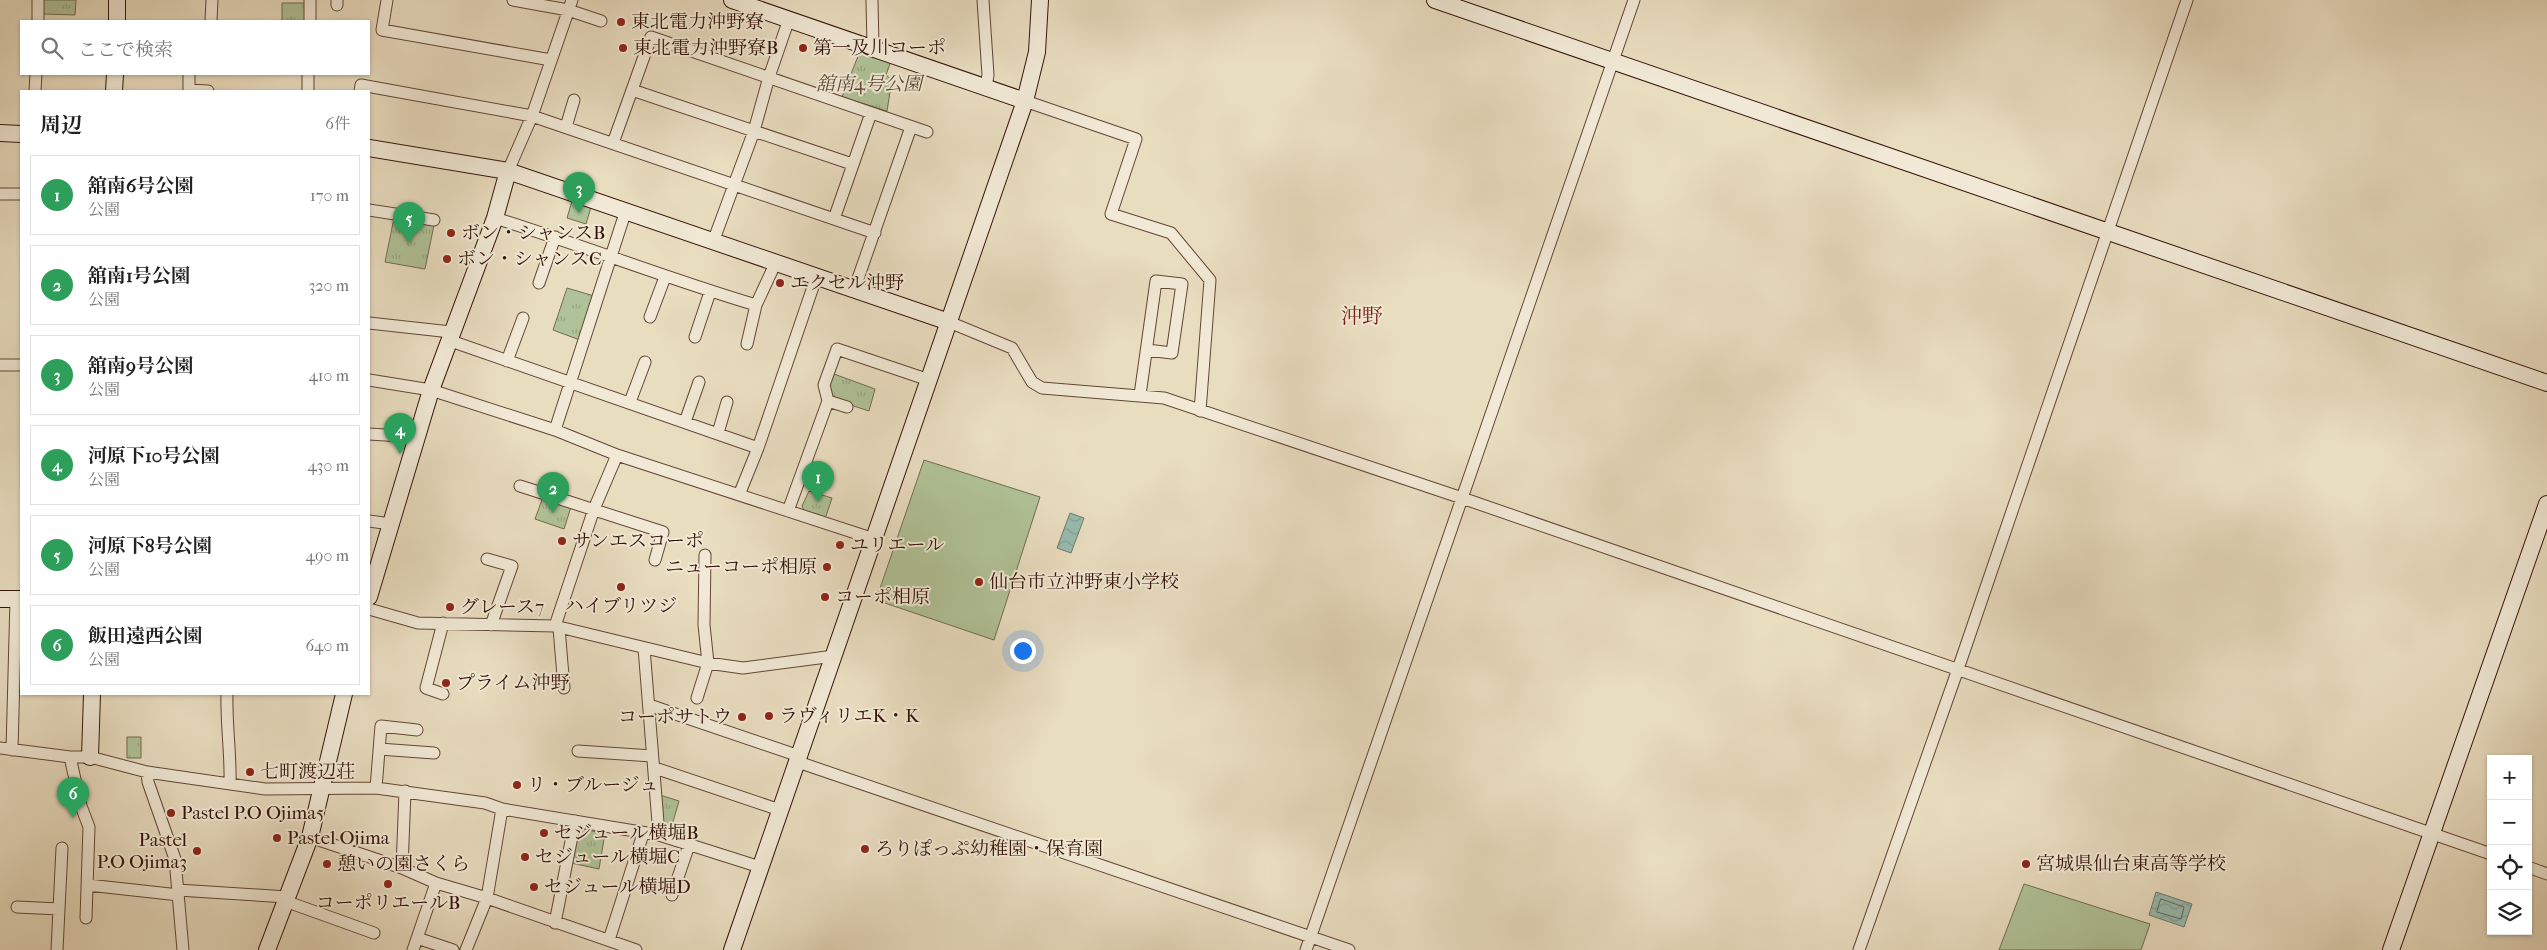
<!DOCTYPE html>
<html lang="ja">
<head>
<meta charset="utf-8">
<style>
	:root { --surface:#fff; --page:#f2f2f2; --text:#222; --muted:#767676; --line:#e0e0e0; --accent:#8f2418 }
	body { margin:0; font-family:"IM FELL French Canon","Noto Serif JP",serif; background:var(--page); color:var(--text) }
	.controls { position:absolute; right:15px; bottom:15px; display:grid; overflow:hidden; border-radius:0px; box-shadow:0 1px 4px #0004 }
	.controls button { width:45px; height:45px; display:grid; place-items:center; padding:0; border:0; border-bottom:1px solid var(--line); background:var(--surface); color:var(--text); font:25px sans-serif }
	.you { position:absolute; left:1022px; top:650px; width:18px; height:18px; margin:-12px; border:4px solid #fff; border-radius:50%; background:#1a73e8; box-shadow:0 0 0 8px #1a73e833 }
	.badge { display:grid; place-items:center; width:32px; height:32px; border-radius:50%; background:var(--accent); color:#fff; font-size:16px; font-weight:700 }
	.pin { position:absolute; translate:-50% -41px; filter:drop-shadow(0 1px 2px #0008) }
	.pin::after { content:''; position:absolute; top:26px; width:18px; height:15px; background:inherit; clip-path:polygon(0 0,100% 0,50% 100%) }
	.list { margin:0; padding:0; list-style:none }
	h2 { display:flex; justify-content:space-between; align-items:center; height:65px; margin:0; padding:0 20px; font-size:21px }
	h2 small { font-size:16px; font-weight:400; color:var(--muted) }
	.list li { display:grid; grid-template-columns:32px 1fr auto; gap:15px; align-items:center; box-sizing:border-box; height:80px; margin:0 10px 10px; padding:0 10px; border:1px solid var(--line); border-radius:0px }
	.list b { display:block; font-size:19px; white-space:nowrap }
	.list p { margin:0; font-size:16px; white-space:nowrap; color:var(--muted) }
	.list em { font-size:16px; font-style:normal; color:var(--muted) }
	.icon { flex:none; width:28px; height:28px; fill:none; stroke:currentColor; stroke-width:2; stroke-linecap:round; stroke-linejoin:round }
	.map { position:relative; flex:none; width:2547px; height:950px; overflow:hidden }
	.search { position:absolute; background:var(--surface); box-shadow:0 1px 4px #0004; left:20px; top:20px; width:350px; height:55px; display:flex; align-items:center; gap:12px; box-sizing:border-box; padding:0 18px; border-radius:0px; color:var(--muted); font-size:19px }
	.panel { position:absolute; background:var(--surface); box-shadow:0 1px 4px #0004; left:20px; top:90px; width:350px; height:605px; border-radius:0px }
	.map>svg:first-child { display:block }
	.grass { fill:url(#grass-tufts); stroke:#726b50 }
	.garden { fill:#b0c297; stroke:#726b50 }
	.water { fill:url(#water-waves); stroke:#70796d }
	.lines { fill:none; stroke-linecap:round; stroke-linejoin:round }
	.shore { stroke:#66685c; stroke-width:1 }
	.street-casing { stroke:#624636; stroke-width:13 }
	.secondary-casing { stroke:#351408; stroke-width:18 }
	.street { stroke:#f1e9d6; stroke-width:11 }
	.secondary { stroke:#f1e9d6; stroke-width:16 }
	.poi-dot { fill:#8f2418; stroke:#f1e9d6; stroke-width:2 }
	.labels { text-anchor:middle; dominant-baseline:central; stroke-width:4; stroke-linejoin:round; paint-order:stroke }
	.poi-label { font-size:19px; fill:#351408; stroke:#f1e9d6; text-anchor:start }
	.park-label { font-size:19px; font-style:italic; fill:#5a4833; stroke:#f1e9d6 }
	.quarter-label { font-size:21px; fill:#7a1f14; stroke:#f1e9d6 }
</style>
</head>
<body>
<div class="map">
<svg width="2547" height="950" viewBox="0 0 2547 950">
	<defs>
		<pattern id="grass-tufts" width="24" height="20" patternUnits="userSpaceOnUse" patternTransform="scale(1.25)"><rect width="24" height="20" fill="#b0c297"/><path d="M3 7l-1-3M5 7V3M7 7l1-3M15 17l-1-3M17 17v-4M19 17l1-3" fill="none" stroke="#98a681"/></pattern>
		<pattern id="water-waves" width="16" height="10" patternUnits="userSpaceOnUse" patternTransform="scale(1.25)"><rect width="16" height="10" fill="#97bcb0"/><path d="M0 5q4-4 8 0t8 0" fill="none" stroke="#83a196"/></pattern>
	</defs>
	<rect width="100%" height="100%" fill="#e9ddc0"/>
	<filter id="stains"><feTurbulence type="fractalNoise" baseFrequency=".004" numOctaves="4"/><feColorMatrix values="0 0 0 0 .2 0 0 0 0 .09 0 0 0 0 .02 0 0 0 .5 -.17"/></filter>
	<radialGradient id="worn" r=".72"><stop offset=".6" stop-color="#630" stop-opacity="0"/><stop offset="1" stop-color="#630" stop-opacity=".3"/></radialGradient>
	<path class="grass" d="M43 0H76L75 15 42 14Z
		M282 3H306V21H282Z
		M860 51 891 61 886 75 892 80 887 111 842 97Z
		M572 201 591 207 586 224 567 218Z
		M394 218 434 225 425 269 385 262Z
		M567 288 594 296 580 340 553 330Z
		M834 374 875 389 869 411 832 399 828 386Z
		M809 491 832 498 825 519 805 513 802 506Z
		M543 497 571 507 564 529 535 519Z
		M127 737H141V758H127Z
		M660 795 679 801 670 832 664 831Z
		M580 829 605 833 599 869 571 863 575 836Z"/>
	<path class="garden" d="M924 460 1040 497 994 640 876 600Z
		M2024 884 2150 924 2141 950H1999Z"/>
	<path class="water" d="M1070 513 1084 518 1071 553 1057 548Z
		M2156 892 2192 904 2184 927 2149 915Z"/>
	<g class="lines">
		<path class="shore" d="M2161 899 2184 907 2181 919 2157 912Z"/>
		<defs>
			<path id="street" d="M387 0 382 30 551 60
				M513 0 568 10 601 21
				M872 0 873 47
				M983 0 988 75 986 87
				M337 5V0
				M38 21V0
				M211 21 212 0
				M310 21V0
				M189 90 208 91
				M632 90 852 164
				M35 91 36 74
				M189 91V74
				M308 91V74
				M360 91 361 85 532 116 875 233
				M1025 101 1136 139 1111 214 1171 233 1210 280 1200 411
				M566 127 574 100
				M613 143 651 37 927 132
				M508 171 532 116 572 0
				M0 194H21
				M369 210 434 220
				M495 218C582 245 668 279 756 305
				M834 219 871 113
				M713 242 754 131 769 77 789 19
				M539 283 555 237
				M854 290 911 127
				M650 317 665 277
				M949 322 1012 348 1032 382 1042 388 1164 398 1462 498 2491 854
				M369 323 451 332
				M695 337 710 292
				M448 340 758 448
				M747 344 756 305 776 262
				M507 361 523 318
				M0 365H21
				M369 380 431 390 555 430 617 455 874 539
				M1140 395 1156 281 1182 284 1172 353 1147 350
				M828 401 847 407
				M630 402 645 362
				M685 422 699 382
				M555 430 626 210
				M718 433 727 402
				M369 434 418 437
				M520 486 663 532 655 560
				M739 495 758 448 816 278
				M788 511 828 401 824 385 837 349 929 380
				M369 521 391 524
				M487 559 512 566 491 625
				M369 609 418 623 555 626 708 663 743 668 834 656
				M443 623 426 688 443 694
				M555 626 594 509 617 455
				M559 628 564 688
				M644 648 659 835
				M227 694C226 724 231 754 230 784
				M697 698 708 663 704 625 705 555
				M649 705 799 756
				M0 748 70 757H90L147 772 265 789 376 788 485 803 502 809 659 835 760 867
				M379 749 434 753
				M12 750 16 599
				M578 751 652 756
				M70 757 81 806 89 827 86 918
				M798 762 1349 950
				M655 768 780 810
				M147 772 148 782 175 859 183 950
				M376 788 381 726 417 730
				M310 837 402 868 436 883 487 898 636 950
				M2528 867 2547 874
				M402 868 405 791
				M88 885 179 895
				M178 890 287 897
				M672 895 689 845
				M285 901 374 933
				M17 907 59 909
				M555 923 575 821
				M417 938 453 950
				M609 940 643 834
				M57 950 62 848
				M413 950 436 883
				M466 950 487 898 502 809
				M1306 950 1634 0
				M1859 950 1958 669 2187 0"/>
			<path id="secondary" d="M732 0 1025 101
				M1435 0 2547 383
				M117 21V0
				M114 91 115 74
				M0 133 21 134
				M369 148 508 171 949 322
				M369 597 431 390 495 218 508 171
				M0 599H21
				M90 757 92 694
				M267 950 310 837 344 694
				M732 950 1025 101 1037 52 1040 0
				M2391 950 2547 504"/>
		</defs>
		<use href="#street" class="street-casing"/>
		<use href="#secondary" class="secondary-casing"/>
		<use href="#street" class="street"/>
		<use href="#secondary" class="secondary"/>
	</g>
	<g class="poi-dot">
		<circle cx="621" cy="22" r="5"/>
		<circle cx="623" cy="48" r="5"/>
		<circle cx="803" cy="48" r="5"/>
		<circle cx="451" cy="233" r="5"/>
		<circle cx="447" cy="259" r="5"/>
		<circle cx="780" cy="283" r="5"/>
		<circle cx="562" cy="541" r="5"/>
		<circle cx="840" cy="545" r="5"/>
		<circle cx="827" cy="567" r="5"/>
		<circle cx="979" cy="582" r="5"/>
		<circle cx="621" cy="587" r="5"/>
		<circle cx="825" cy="597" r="5"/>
		<circle cx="450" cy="607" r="5"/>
		<circle cx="446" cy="683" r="5"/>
		<circle cx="769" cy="716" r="5"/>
		<circle cx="742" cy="717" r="5"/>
		<circle cx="250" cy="772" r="5"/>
		<circle cx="517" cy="785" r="5"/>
		<circle cx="171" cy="813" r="5"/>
		<circle cx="544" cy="833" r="5"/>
		<circle cx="277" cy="838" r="5"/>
		<circle cx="865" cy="849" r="5"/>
		<circle cx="197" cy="851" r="5"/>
		<circle cx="525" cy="857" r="5"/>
		<circle cx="327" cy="864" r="5"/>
		<circle cx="2026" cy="864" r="5"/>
		<circle cx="388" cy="884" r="5"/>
		<circle cx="534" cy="887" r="5"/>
	</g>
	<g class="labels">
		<g class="poi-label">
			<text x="631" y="22">東北電力沖野寮</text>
			<text x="633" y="48">東北電力沖野寮B</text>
			<text x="813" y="48">第一及川コーポ</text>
			<text x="461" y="233">ボン・シャンスB</text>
			<text x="457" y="259">ボン・シャンスC</text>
			<text x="790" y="283">エクセル沖野</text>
			<text x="572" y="541">サンエスコーポ</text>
			<text x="850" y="545">ユリエール</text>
			<text x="817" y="567" text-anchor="end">ニューコーポ相原</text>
			<text x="989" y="582">仙台市立沖野東小学校</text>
			<text x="835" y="597">コーポ相原</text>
			<text x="621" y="606" text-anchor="middle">ハイブリツジ</text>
			<text x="460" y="607">グレース7</text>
			<text x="456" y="683">プライム沖野</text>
			<text x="779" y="716">ラヴィリエK・K</text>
			<text x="732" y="717" text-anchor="end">コーポサトウ</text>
			<text x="260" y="772">七町渡辺荘</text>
			<text x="527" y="785">リ・ブルージュ</text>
			<text x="181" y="813">Pastel P.O Ojima5</text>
			<text x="554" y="833">セジュール横堀B</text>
			<text x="287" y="838">Pastel Ojima</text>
			<text x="187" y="840" text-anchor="end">Pastel<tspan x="187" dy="22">P.O Ojima3</tspan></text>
			<text x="875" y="849">ろりぽっぷ幼稚園・保育園</text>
			<text x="535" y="857">セジュール横堀C</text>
			<text x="337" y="864">憩いの園さくら</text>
			<text x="2036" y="864">宮城県仙台東高等学校</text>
			<text x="544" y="887">セジュール横堀D</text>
			<text x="388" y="903" text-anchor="middle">コーポリエールB</text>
		</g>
		<g class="park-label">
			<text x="869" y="84">舘南4号公園</text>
		</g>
		<g class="quarter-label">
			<text x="1362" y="316">沖野</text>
		</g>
	</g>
	<rect width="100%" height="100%" filter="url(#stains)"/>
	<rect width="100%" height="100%" fill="url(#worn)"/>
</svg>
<div class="controls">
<button>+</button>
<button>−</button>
<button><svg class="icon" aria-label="locate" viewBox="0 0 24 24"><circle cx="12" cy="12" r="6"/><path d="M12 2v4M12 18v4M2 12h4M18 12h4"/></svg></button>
<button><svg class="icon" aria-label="layers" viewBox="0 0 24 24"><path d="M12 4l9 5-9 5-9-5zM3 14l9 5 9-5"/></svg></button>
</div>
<div class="you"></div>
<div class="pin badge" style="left:818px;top:502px;background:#2e9e5b">1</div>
<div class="pin badge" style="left:553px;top:513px;background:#2e9e5b">2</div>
<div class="pin badge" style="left:579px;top:213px;background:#2e9e5b">3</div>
<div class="pin badge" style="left:400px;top:454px;background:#2e9e5b">4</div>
<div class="pin badge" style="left:409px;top:243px;background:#2e9e5b">5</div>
<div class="pin badge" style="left:73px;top:818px;background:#2e9e5b">6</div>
<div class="search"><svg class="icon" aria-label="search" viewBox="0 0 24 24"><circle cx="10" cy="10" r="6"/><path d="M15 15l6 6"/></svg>ここで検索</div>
<section class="panel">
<h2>周辺<small>6件</small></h2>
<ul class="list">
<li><span class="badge" style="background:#2e9e5b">1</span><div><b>舘南6号公園</b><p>公園</p></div><em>170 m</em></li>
<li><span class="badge" style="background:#2e9e5b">2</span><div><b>舘南1号公園</b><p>公園</p></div><em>320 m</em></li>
<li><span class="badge" style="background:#2e9e5b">3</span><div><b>舘南9号公園</b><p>公園</p></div><em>410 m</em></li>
<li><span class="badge" style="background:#2e9e5b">4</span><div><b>河原下10号公園</b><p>公園</p></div><em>430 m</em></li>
<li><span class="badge" style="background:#2e9e5b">5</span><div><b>河原下8号公園</b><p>公園</p></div><em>490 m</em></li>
<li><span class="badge" style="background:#2e9e5b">6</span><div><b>飯田遠西公園</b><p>公園</p></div><em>640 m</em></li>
</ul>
</section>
</div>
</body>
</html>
